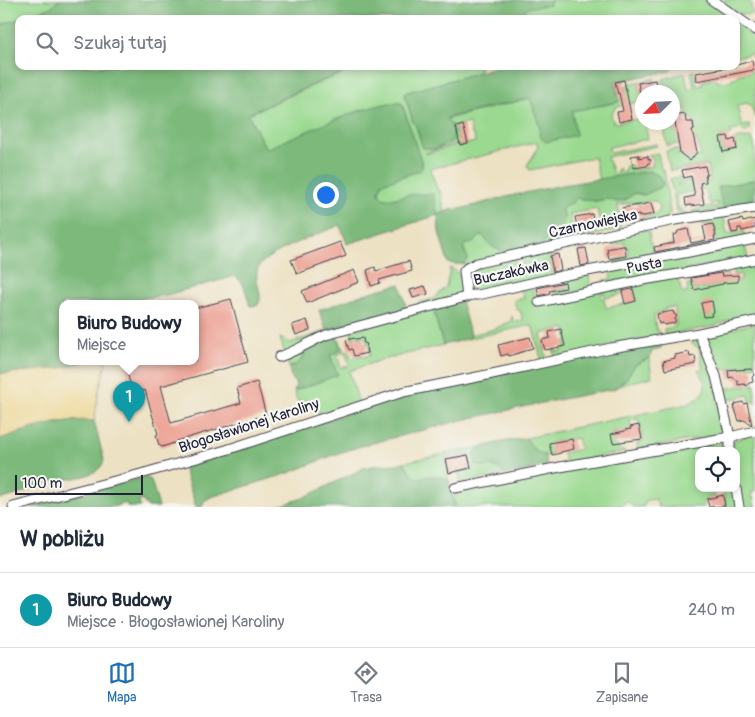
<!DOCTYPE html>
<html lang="pl">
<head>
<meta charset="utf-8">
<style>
	:root { --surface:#fff; --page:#f2f2f3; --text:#1f2937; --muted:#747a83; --line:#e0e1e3; --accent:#1f6fb2 }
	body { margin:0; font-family:Pangolin,sans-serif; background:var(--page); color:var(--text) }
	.controls { position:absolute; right:15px; bottom:15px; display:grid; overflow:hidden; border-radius:10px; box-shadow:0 2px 8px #0003 }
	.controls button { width:45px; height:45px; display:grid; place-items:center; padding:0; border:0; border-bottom:1px solid var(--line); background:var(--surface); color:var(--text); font:25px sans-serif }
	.compass { position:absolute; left:635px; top:85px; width:45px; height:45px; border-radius:50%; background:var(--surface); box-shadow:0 2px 8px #0003; rotate:246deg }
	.scale { position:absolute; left:15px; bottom:12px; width:128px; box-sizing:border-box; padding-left:5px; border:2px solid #22223b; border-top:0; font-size:14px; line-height:18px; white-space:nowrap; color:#22223b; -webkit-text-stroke:4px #f6f6f2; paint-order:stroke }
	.you { position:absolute; left:325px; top:194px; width:18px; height:18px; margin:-12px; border:4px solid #fff; border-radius:50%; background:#1a73e8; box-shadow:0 0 0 8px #1a73e833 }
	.badge { display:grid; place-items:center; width:32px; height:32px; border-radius:50%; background:var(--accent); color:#fff; font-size:16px; font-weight:700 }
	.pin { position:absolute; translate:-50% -41px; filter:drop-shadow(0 1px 2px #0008) }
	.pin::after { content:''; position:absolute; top:26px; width:18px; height:15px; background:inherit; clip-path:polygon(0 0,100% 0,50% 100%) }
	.popup { position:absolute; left:59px; top:300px; width:140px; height:65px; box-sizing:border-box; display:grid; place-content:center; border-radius:10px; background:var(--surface); filter:drop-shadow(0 1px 4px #0005); font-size:16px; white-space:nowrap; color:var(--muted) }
	.popup b { font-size:19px; color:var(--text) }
	.popup::after { content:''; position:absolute; left:50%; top:100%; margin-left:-10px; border:10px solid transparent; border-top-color:var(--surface) }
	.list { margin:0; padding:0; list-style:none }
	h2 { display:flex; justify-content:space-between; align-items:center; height:65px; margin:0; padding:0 20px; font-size:21px }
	h2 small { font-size:16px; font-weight:400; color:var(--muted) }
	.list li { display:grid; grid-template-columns:32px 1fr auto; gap:15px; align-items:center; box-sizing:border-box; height:75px; padding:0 20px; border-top:1px solid var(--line) }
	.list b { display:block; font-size:19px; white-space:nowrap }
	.list p { margin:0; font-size:16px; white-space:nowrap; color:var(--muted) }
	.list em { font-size:16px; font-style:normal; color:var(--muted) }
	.icon { flex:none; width:28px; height:28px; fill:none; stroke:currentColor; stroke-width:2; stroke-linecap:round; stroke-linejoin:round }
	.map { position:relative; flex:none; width:755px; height:507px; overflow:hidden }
	.search { position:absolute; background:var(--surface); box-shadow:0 2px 8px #0003; left:15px; right:15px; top:15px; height:55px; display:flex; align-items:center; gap:12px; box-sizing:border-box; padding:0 18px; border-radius:10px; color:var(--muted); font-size:19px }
	.sheet { height:140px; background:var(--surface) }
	nav { display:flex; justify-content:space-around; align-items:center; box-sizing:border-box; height:70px; border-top:1px solid var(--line); background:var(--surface); font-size:14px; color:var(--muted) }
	nav a { display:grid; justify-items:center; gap:2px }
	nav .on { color:var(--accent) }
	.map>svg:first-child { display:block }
	.green { fill:#9ad98f; stroke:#5e7e65; fill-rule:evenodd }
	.forest { fill:#7bb97a; stroke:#4e6e5a }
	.sand { fill:#eeda9e; stroke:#887e6c }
	.building { fill:#eda093 }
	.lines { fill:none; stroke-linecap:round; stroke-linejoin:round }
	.minor-casing { stroke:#403f4f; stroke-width:11 }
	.minor { stroke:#fff; stroke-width:9 }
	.labels { text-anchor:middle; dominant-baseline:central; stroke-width:4.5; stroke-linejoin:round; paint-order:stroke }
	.street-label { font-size:15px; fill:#22223b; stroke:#f6f6f2 }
</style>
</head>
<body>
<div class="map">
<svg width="755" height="507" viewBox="0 0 755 507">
	<rect width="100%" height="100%" fill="#f6f6f2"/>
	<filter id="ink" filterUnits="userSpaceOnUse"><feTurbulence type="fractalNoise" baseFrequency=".02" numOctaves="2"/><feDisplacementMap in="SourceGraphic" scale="10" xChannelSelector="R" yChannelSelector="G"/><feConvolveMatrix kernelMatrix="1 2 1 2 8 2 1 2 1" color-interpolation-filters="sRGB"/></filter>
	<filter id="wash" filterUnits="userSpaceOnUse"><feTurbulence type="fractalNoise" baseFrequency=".0096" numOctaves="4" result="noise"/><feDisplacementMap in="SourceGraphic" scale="20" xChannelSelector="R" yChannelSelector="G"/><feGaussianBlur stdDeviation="1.12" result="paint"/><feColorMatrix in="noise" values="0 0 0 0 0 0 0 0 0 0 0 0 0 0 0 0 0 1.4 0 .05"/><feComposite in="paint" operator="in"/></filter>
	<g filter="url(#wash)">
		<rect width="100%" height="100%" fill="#ede1c3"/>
		<path class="green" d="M0 0H60L49 8 28 17 0 25Z
			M551 0H706L730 17 732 19H523L525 10 530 7 549 5Z
			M715 0H747L752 4 751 8 753 14C736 17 728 8 715 0Z
			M736 22H739L755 35V53L736 57Z
			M363 66H479L480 72 404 93 413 122 416 126 423 148C435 150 442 146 453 140L446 119 531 98 540 128 571 111 619 102 615 82 618 94 627 91 626 86 628 84 655 78V80L638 83 640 93H642V101L616 107 611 115 613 121 616 123 637 119 638 121H642V122L645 123 648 139 609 147 610 153 656 144 657 146 607 157C609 163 611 168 613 174L617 173V170L620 168 619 170 621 172H624L626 166 631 165 633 170 653 166 652 162 654 160 648 155 658 153 661 169 664 171 665 176 670 213 665 220 639 226 638 219 657 214C660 210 661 203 654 201 649 200 641 203 637 204L636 202 618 205 621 229 582 238 579 235V232L601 228 597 209 570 214 574 240 534 248 543 243 564 218V215L561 209 563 207 569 205 577 198 595 201 608 199 617 202 625 200 635 193 644 195 661 187 663 184 659 176 649 171 599 180 594 157 530 170 527 166C530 158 540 150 537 142L430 169 438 191 440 190 445 212 441 214 438 215 419 194C409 195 389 201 382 198L379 192 382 183 419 171 423 167 402 103H389L358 111 266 149 250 118 249 114 328 79ZM469 123 472 135H474L475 142 459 146V144L425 154V153L458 142 455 126Z
			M694 71 697 86 703 85 702 81 716 78 717 82 723 81 724 82 732 80V78L737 77V75L755 71V118L751 105 746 103 737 106 742 126 749 125 750 130 745 132 741 129 730 131 731 135 720 137 723 152 737 149 735 139C743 137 745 139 752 138L755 147V180L718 187 726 208 731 206 734 208 692 214V211L711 206 717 207 718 206V203H714L711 204 708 200 706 191 704 189 676 195 678 207 687 215H681L676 209 670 179 673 178 681 177 682 179 677 185 678 186 683 182 691 180 692 185 710 182 708 165 670 171 666 151 677 149 678 155 682 154 684 159 701 156 697 140 667 146 664 129 673 128V131L676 130 677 134 695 131 693 119 688 117 686 109 685 108 673 109 672 92H644L657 89V88L664 86 663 79 685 73 688 89 694 88 691 72Z
			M724 216 725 218 724 219 727 234 744 231 746 239 716 245 715 238 707 240 706 238 716 235 713 224 703 226 701 222 703 219Z
			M648 229 654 256 613 263V261L628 257V255L629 254 628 248H626L625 243 612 245 611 237Z
			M482 235 494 248 512 253 466 265 461 264 465 263 466 254 463 247 464 245Z
			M744 243 748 258 555 296 554 291 566 289 568 291 565 277 588 273 591 286 604 283V280L611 279 610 272 602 273V270Z
			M559 248 558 254 550 256 554 276 477 293 472 292C469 285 467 276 470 270L513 257 519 267 523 266 522 258 523 256Z
			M750 263 755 279V319C752 319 750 318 747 318 740 317 721 322 716 326L665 335 664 329 666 328H671L676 326C675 319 676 314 675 307L666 308V310L661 311V313L654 315 656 329 661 333 662 335 555 358 553 350H556L557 352 563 350V348L567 347 565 341 568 340 565 328 541 334 547 360 542 362 532 325 471 338 470 335 495 329 511 321 512 316 514 322 523 321 520 310H517L514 300 524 298 522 290 518 291V287L531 284 536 300 567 297 570 300 574 299 579 295 621 286 623 294 605 298 604 292 601 293 602 299H604L606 308 636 301 632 284 677 276 682 293 688 292 687 285 692 283 694 290 723 284 720 268H726L727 270 728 282 741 280V274L733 275V269L736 266Z
			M449 268C462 271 466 286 457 296L422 307 418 303 433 299 446 287 450 270Z
			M433 309 443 345 378 361 349 371 359 403 319 414 317 411 298 402 294 391 337 375 330 354 341 350 338 340H340L344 352 337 355 341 368 350 365 345 352 349 351 351 358 363 355 364 357 370 355 369 346H368L365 336 359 338V336L352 338 351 331Z
			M361 319H377L333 331 300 343V346L305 348C304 358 299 366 289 367L280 338 290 343Z
			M755 323V366L720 370 717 368 705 338 707 335Z
			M694 340H696L699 342 713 375 724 429 721 434 638 450 637 443 643 441 638 419 630 421 631 429 611 434C613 443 616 448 625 452L565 463 563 453 580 449 577 438 550 443 552 455C538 457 532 449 526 438L688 404C705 396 711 387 698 370L703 369 699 348 691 343Z
			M649 358 652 377 632 382 613 389 626 379 635 365Z
			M755 384V404L754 401 750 402 749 395 726 400 723 389 742 386 743 387Z
			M755 434V492L751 493 752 497H753L755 507H742L736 475V451H732L733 442 735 440Z
			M721 442 724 444 727 451H699V488H735L737 507H726L723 491 715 493V496L706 498V501L703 502 704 507H658L656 499 647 500 643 507H633L630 503 627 501 618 507H456L452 493 455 496 459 495 465 490 474 486Z
			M486 446 477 450 474 454 476 464C489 471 493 460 505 475L461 483 458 472 472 469 469 454 445 458 449 481C439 474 427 482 417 478 411 475 408 467 404 462Z"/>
		<path class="forest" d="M60 0H551L550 5 530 7 525 10 523 19H21L49 8Z
			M19 19V66H363C324 78 286 96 249 114L250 118 266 149C290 139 381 96 402 104L423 167 419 171 382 183 379 192 382 198C390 201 398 197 407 195 416 194 424 194 433 194L438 215 441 214 450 210 460 209 514 195 563 185 649 171 659 176 663 184 661 187 644 195 635 193 625 200 617 202 608 199 595 201 577 198 572 203 561 209C569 224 559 228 549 237 546 239 544 243 541 245 536 248 516 253 510 252 505 252 493 249 489 244 486 241 486 238 482 235 478 237 477 240 473 243 470 244 467 244 464 245V251L468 258C464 267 456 264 448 263L439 232 438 215 347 244 340 225C323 232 270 252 261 264 259 266 258 269 257 271 255 283 264 296 258 305L250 306 244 286 236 276 166 295 145 298 129 303H63V361H85L84 362 62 368 0 374V25Z
			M497 66H673L670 71 615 82 619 102 572 111 576 135 546 142 541 138 539 134 540 128 530 98 446 118C452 123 455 132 453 140L435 149 423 148 416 126 413 122 404 93 480 72Z
			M755 180V205L734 208 729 206 723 208 718 187Z
			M400 284 407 310 377 319H361L326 330 319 310 367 293Z
			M461 301 471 338 443 345 433 309Z
			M337 336 341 350 330 355 338 375 294 391 296 385 290 374 289 367C299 366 304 358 305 348L315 343Z
			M659 342 662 345 661 348 653 350 649 358 635 365 626 379 613 389 532 405 462 420 361 446 339 453 286 474 211 497 204 501 202 507H196L183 467 228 454 405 393Z
			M84 420 94 421 104 460C102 466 100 469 94 472 80 480 63 478 48 482 32 487 17 497 0 499V439L39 426Z
			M526 438 534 450 545 456 547 466 505 475C493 460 489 471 476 464L474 454C482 443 511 441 526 438Z
			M404 462C408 467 411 475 417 478 422 480 421 478 425 477 433 475 443 476 449 481L452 498 456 507H276L303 498 364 468 378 465 397 464Z
			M146 477 151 480 159 507H148L144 502 141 500 139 501 140 507H128L126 503 112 507H31Z"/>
		<path class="sand" d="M85 361H105L106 364 99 390 94 421C66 417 27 429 0 439V374L62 368 84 362Z"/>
		<g id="blocks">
			<path class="building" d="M752 61 754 70 697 81 696 73 736 66V65Z
				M624 80 632 119 619 122 617 112 623 111 619 93 618 94 615 82Z
				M655 80 657 89 640 93 638 83Z
				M685 114 686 122H693L694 129 692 130 697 152 690 161 680 153 674 116Z
				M463 125 468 143 460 145 456 127Z
				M728 136 729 141 735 139 737 149 723 152 720 137Z
				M639 155V158L648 156V159L651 160 647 166 634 168 631 156Z
				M705 166 707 175H705L706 182 700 183 704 204 691 206V205L686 206 685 198 695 196 691 176 684 178 682 170Z
				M651 203 654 214 639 217V215L624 218 622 208Z
				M592 214 594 225 585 227 584 225 577 226 575 217Z
				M742 219 743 222 755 219V228L742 231 741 228H738V232L732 233 729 222Z
				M713 224 716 236H714L715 240 655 252 654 247 674 243 673 235 677 234 678 231 688 229 691 243 706 240 703 226Z
				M340 242 346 256 297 274 291 260Z
				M622 246H625L626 256 609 259 607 249Z
				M586 248 589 264 581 266 578 249Z
				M558 254 561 270 553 272 550 256Z
				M409 261 412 271 379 280 380 283 371 286 367 270 375 267 376 271Z
				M354 270 359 282 307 303 302 291Z
				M721 273 722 276 738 275V282L723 283V284L694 290 691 278Z
				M565 282 566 288 549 291 550 293 539 296 537 288Z
				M425 286 428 294 413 298 410 290Z
				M633 289 636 301 625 304 622 291Z
				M231 299 248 362 161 386 171 423 241 403 237 388 257 382 266 415 176 441 177 442 162 447 159 445 156 435 158 434 145 390 133 394 124 361H195V308Z
				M712 301 714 312 711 313 712 316 704 317 701 303Z
				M673 311 674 314 677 316 675 318V323L664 325 663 323 659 324 657 314Z
				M307 320 310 330 296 335 292 325Z
				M561 329 565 346 545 350 542 340 550 338 549 332Z
				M530 337 533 348 525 350V351L509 356 508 354 501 356 498 345Z
				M354 338 355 339 363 338 364 343 367 344 366 347 367 353 354 356 352 349 349 350 346 340Z
				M689 352 690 357 695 356 696 364 665 370 663 361 675 358V355Z
				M736 369V370L751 369 753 371 754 375 752 377 753 382 749 383 747 386 744 384 738 385V381L732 377 729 378 728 370Z
				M743 402 744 404 747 403 752 425 744 420 739 421 734 406 736 405 735 404Z
				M639 425 642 439 613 443 611 434 625 431V430L631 429 630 427Z
				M572 439 574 449 561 452V453L552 455 549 443Z
				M468 455 471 468 449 473 446 459Z
				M723 495 725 506 709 507 707 499Z"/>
		</g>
	</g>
	<g filter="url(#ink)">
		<use href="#blocks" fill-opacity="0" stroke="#403f4f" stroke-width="1"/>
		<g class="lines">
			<defs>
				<path id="minor" d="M712 0 755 30
					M467 297 464 271 467 268 477 263 675 220 755 208
					M539 302 643 280 703 270 755 259
					M699 333 716 376 730 437V451
					M279 357C296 351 310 342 326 335L473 295H478L566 275 689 252 755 239
					M455 488 560 467 730 437 755 431
					M736 488 739 507
					M13 507 130 477 226 450 403 392 492 374 611 348 699 333 755 321"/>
			</defs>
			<use href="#minor" class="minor-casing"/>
			<use href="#minor" class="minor"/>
		</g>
	</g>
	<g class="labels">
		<g class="street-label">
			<text transform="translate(593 224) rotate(-12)">Czarnowiejska</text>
			<text transform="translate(644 266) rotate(-11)">Pusta</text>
			<text transform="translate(511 273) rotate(-12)">Buczakówka</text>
			<text transform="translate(249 426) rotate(-18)">Błogosławionej Karoliny</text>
		</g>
	</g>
</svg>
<div class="controls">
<button><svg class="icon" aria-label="locate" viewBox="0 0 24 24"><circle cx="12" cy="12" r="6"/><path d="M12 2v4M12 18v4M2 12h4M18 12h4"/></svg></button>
</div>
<svg class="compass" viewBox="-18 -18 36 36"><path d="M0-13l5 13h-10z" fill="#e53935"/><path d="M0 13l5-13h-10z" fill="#747a83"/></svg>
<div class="scale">100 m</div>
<div class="you"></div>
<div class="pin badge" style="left:129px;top:422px;background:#0f9aa8">1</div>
<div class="popup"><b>Biuro Budowy</b>Miejsce</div>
<div class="search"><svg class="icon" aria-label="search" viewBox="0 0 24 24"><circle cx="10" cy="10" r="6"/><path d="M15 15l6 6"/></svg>Szukaj tutaj</div>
</div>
<section class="sheet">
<h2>W pobliżu<small></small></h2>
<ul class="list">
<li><span class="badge" style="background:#0f9aa8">1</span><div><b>Biuro Budowy</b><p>Miejsce · Błogosławionej Karoliny</p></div><em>240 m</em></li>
</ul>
</section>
<nav>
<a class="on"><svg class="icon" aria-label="map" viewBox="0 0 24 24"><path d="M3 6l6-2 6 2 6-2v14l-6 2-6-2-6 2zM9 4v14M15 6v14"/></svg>Mapa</a>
<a><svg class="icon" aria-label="directions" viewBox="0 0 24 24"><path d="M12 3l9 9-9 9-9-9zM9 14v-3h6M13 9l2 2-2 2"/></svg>Trasa</a>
<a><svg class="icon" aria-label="saved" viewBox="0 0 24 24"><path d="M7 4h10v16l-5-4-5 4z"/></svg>Zapisane</a>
</nav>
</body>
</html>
